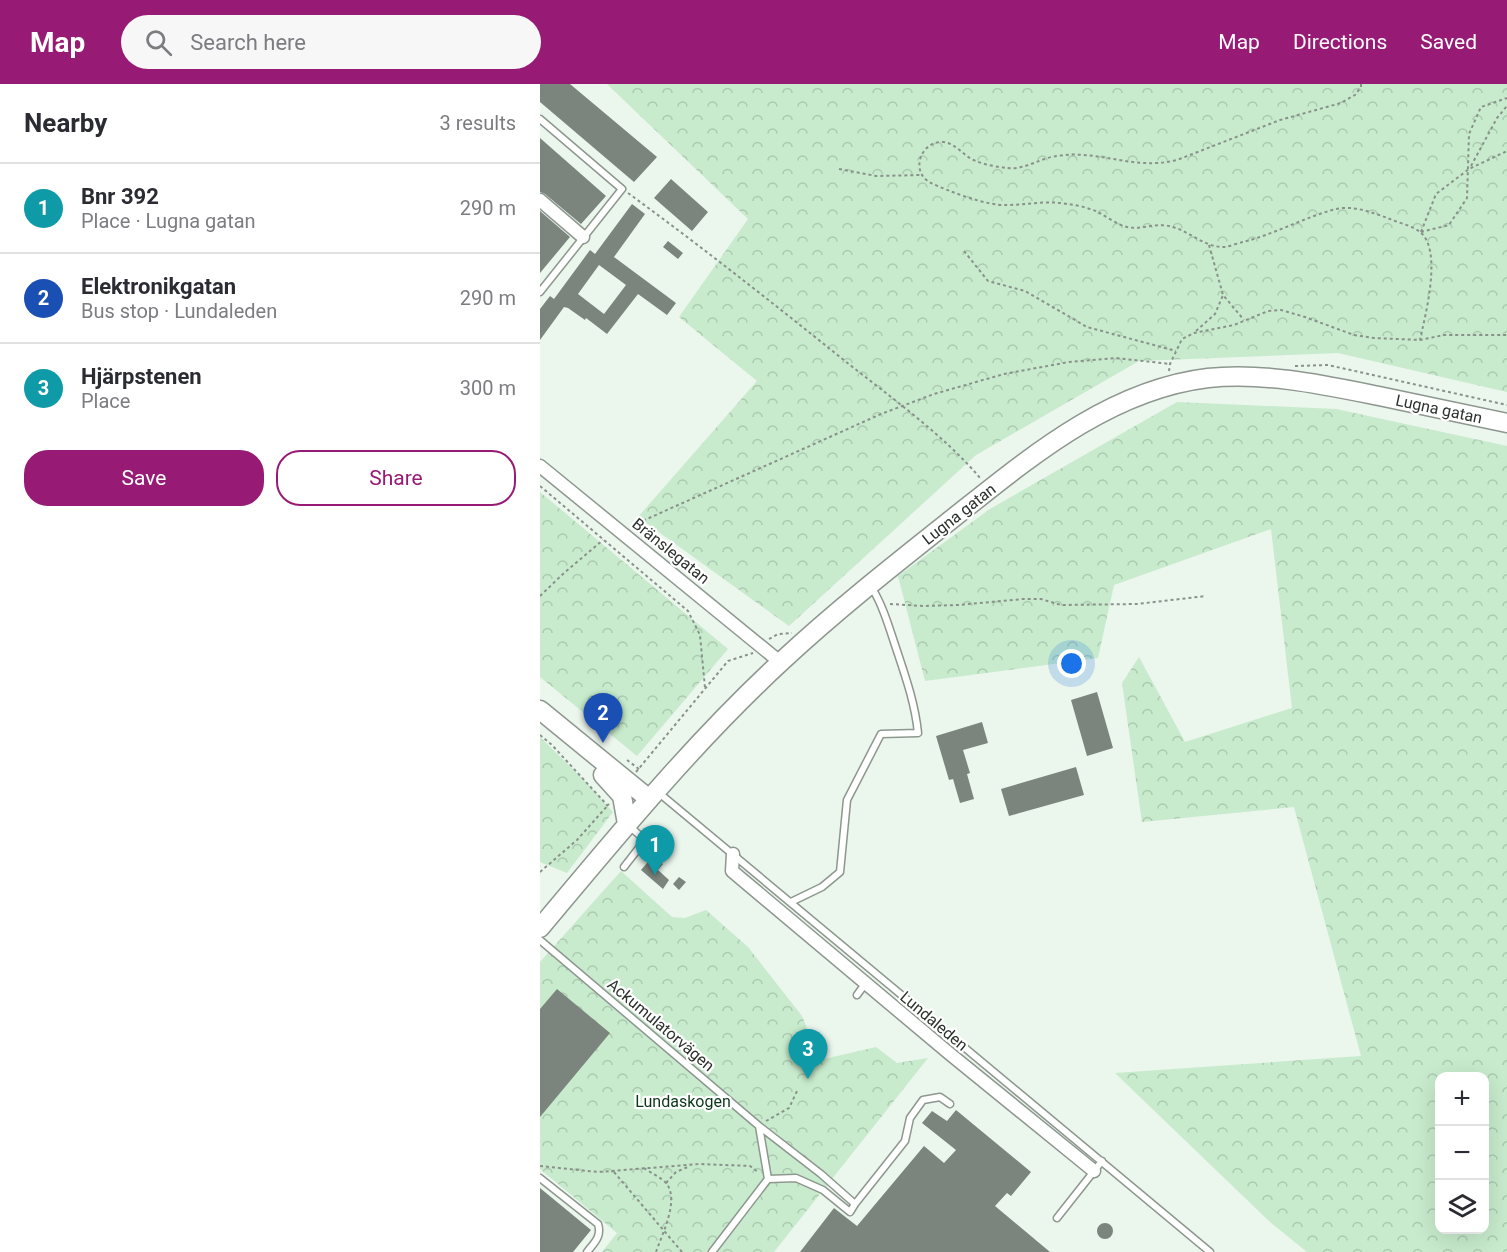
<!DOCTYPE html>
<html lang="en">
<head>
<meta charset="utf-8">
<style>
	:root { --surface:#fff; --page:#f7f7f7; --text:#2b2b33; --muted:#7c7c81; --line:#e1e1e2; --accent:#971b74 }
	body { margin:0; font-family:Roboto,sans-serif; background:var(--page); color:var(--text) }
	.controls { position:absolute; right:18px; bottom:18px; display:grid; overflow:hidden; border-radius:12px; box-shadow:0 6px 24px #0002 }
	.controls button { width:54px; height:54px; display:grid; place-items:center; padding:0; border:0; border-bottom:2px solid var(--line); background:var(--surface); color:var(--text); font:30px sans-serif }
	.you { position:absolute; left:532px; top:580px; width:21px; height:21px; margin:-15px; border:4px solid #fff; border-radius:50%; background:#1a73e8; box-shadow:0 0 0 9px #1a73e833 }
	.badge { display:grid; place-items:center; width:39px; height:39px; border-radius:50%; background:var(--accent); color:#fff; font-size:20px; font-weight:700 }
	.pin { position:absolute; translate:-50% -50px; filter:drop-shadow(0 2px 3px #0008) }
	.pin::after { content:''; position:absolute; top:32px; width:21px; height:18px; background:inherit; clip-path:polygon(0 0,100% 0,50% 100%) }
	.list { margin:0; padding:0; list-style:none }
	h2 { display:flex; justify-content:space-between; align-items:center; height:78px; margin:0; padding:0 24px; font-size:26px }
	h2 small { font-size:20px; font-weight:400; color:var(--muted) }
	.list li { display:grid; grid-template-columns:39px 1fr auto; gap:18px; align-items:center; box-sizing:border-box; height:90px; padding:0 24px; border-top:2px solid var(--line) }
	.list b { display:block; font-size:22px; white-space:nowrap }
	.list p { margin:0; font-size:20px; white-space:nowrap; color:var(--muted) }
	.list em { font-size:20px; font-style:normal; color:var(--muted) }
	.actions { display:flex; gap:12px; padding:18px 24px }
	.actions a { flex:1; padding:14px 0; border:2px solid var(--accent); border-radius:24px; text-align:center; font-size:21px; color:var(--accent) }
	.actions .main { background:var(--accent); color:#fff }
	.icon { flex:none; width:33px; height:33px; fill:none; stroke:currentColor; stroke-width:2; stroke-linecap:round; stroke-linejoin:round }
	.map { position:relative; flex:none; width:967px; height:1168px; overflow:hidden }
	header { display:flex; align-items:center; gap:36px; box-sizing:border-box; height:84px; padding:0 30px; background:var(--accent); color:#fff }
	header strong { font-size:28px }
	nav { display:flex; gap:33px; margin-inline-start:auto; font-size:21px }
	.search { width:420px; height:54px; background:var(--page); display:flex; align-items:center; gap:15px; box-sizing:border-box; padding:0 21px; border-radius:33px; color:var(--muted); font-size:22px }
	main { display:flex }
	aside { flex:1; background:var(--surface) }
	.map>svg:first-child { display:block }
	.forest { fill:url(#forest-crowns); fill-rule:evenodd }
	.building { fill:#7b857d; fill-rule:evenodd }
	.lines { fill:none; stroke-linecap:round; stroke-linejoin:round }
	.service-casing { stroke:#8e978f; stroke-width:9 }
	.minor-casing { stroke:#8e978f; stroke-width:15 }
	.secondary-casing { stroke:#8e978f; stroke-width:21 }
	.path { stroke:#8a918b; stroke-width:2; stroke-dasharray:3 3; stroke-linecap:butt }
	.service { stroke:#fff; stroke-width:6 }
	.minor { stroke:#fff; stroke-width:12 }
	.secondary { stroke:#fff; stroke-width:18 }
	.labels { text-anchor:middle; dominant-baseline:central; stroke-width:4.5; stroke-linejoin:round; paint-order:stroke }
	.street-label { font-size:16px; fill:#2d312e; stroke:#fff }
	.park-label { font-size:16px; fill:#0a3617; stroke:#fff }
</style>
</head>
<body>
<header>
<strong>Map</strong>
<div class="search"><svg class="icon" aria-label="search" viewBox="0 0 24 24"><circle cx="10" cy="10" r="6"/><path d="M15 15l6 6"/></svg>Search here</div>
<nav><a>Map</a><a>Directions</a><a>Saved</a></nav>
</header>
<main>
<aside>
<h2>Nearby<small>3 results</small></h2>
<ul class="list">
<li><span class="badge" style="background:#0f9aa8">1</span><div><b>Bnr 392</b><p>Place · Lugna gatan</p></div><em>290 m</em></li>
<li><span class="badge" style="background:#1a4fb4">2</span><div><b>Elektronikgatan</b><p>Bus stop · Lundaleden</p></div><em>290 m</em></li>
<li><span class="badge" style="background:#0f9aa8">3</span><div><b>Hjärpstenen</b><p>Place</p></div><em>300 m</em></li>
</ul>
<div class="actions"><a class="main">Save</a><a>Share</a></div>
</aside>
<div class="map">
<svg width="967" height="1168" viewBox="0 0 967 1168">
	<defs>
		<pattern id="forest-crowns" width="20" height="18" patternUnits="userSpaceOnUse" patternTransform="scale(1.5)"><rect width="20" height="18" fill="#c7ebcc"/><path d="M2 6a3 3 0 1 1 6 0M12 15a3 3 0 1 1 6 0" fill="none" stroke="#abcab0"/></pattern>
	</defs>
	<rect width="100%" height="100%" fill="#ebf6ed"/>
	<path class="forest" d="M67 0H967V308L798 269 599 277 436 371 249 542 98 433 217 297 139 233 208 135Z
		M637 318 796 325 967 362V1168H767L730 1138 575 989 821 972 754 723 602 738 582 599 599 573 645 658 752 624 731 445 574 501 558 574 385 597 358 492 450 425ZM900 992H944V1146H900Z
		M0 408 188 565 97 672 0 593Z
		M0 653 45 697 73 728 27 789 0 778Z
		M81 787 132 833 145 834 166 826 208 863 262 932 280 976 336 963 357 979 388 974 234 1168H62L77 1149 0 1085V878Z"/>
	<path class="building" d="M0 0H30L117 73 94 98 0 18Z
		M0 54 66 112 41 140 5 110 0 108Z
		M131 95 168 128 152 147 114 114Z
		M92 120 105 130 74 173 136 219 127 231 98 210 67 250 46 234 45 236 28 224 24 223 0 256V225L10 212 14 215 50 166 55 170ZM59 181 86 201 64 230 38 210Z
		M0 127 30 153 0 189Z
		M128 157 143 169 138 175 123 163Z
		M557 608 573 664 547 672 531 616Z
		M442 638 448 659 423 666 430 689 427 690 434 715 420 719 413 695 409 696 396 652Z
		M536 683 544 711 469 732 461 705Z
		M113 772 123 780 118 786 129 796 123 805 101 786Z
		M139 793 146 798 139 806 133 800Z
		M17 905 70 949 0 1033V925Z
		M416 1026 491 1088 471 1112 467 1109 455 1122 510 1168H260L294 1124 317 1142 384 1062 404 1079 416 1066 382 1039 392 1027 407 1037Z
		M0 1104 51 1146 33 1168H0Z
		M557 1147a8 8 0 1 1 16 0a8 8 0 1 1-16 0Z"/>
	<g class="lines">
		<defs>
			<path id="service" d="M0 35 82 105 0 208
				M119 709 670 1168
				M84 783 105 756 88 741
				M251 818 282 803 300 788 307 716 341 650 378 649C375 619 365 591 356 564 349 543 343 522 332 504
				M0 856 219 1042 281 1090 315 1120
				M317 911 325 900
				M0 1094 58 1140C62 1153 54 1159 47 1168
				M228 1095 256 1094 283 1106 310 1128 315 1120 365 1057 370 1034 383 1016 400 1013 410 1020
				M517 1134 562 1077
				M172 1168 228 1095 219 1042"/>
			<path id="minor" d="M0 116 43 153
				M0 382 240 578
				M193 770 192 787 410 970 554 1087"/>
			<path id="secondary" d="M0 626 109 715
				M63 691 82 712 87 740
				M0 844C77 752 154 658 243 576 297 526 354 481 412 435 488 375 568 306 668 294 725 288 784 301 839 312 882 321 924 330 967 339"/>
		</defs>
		<use href="#service" class="service-casing"/>
		<use href="#minor" class="minor-casing"/>
		<use href="#secondary" class="secondary-casing"/>
		<path class="path" d="M821 0V3L815 11 801 19 740 36 637 76C593 87 558 65 517 72 500 74 485 86 468 84 458 83 445 81 436 77 424 73 417 60 404 58 381 56 369 88 391 99 408 107 447 122 466 121 487 121 506 116 527 120 537 121 549 124 558 128 567 133 578 141 587 143 600 146 615 139 629 142 649 146 664 164 685 163 691 162 698 159 703 158 735 150 765 133 796 125 814 121 834 129 850 135 859 139 873 142 880 148 903 166 885 232 880 256
			M931 82 957 34 967 22
			M299 85 336 92 382 91
			M88 109C162 163 234 220 305 277 349 312 405 352 440 394
			M881 148 909 141 927 114 929 50 941 23 967 14
			M881 148 896 110 929 85 967 67
			M669 161 683 211 704 236
			M424 167 448 197 485 207 547 243 636 267
			M656 247 675 230 683 211
			M755 282 788 281 967 321
			M629 287 630 280 642 255 654 249 694 241 728 227 741 226 765 233 814 251 834 254 880 256 904 251H967
			M0 402 148 527 160 551 165 604
			M93 443 98 439 341 330 394 310 464 290 529 278 576 274 630 280
			M0 512 24 489 63 456
			M350 520 383 522 418 521 483 515H501L521 521 597 520 666 512
			M229 555 238 550 252 549
			M0 651 12 661 68 722
			M87 676 99 685
			M96 688 188 577 213 569
			M0 788 37 756 69 720
			M226 1037 249 1024 258 1005
			M0 1082 58 1088 160 1080 210 1082 218 1088
			M104 1084C111 1089 122 1094 127 1100 139 1118 122 1150 116 1168
			M74 1088 142 1168
			M126 1099 136 1088 150 1082"/>
		<use href="#service" class="service"/>
		<use href="#minor" class="minor"/>
		<use href="#secondary" class="secondary"/>
	</g>
	<g class="labels">
		<g class="street-label">
			<text transform="translate(899 325) rotate(12)">Lugna gatan</text>
			<text transform="translate(419 430) rotate(-38)">Lugna gatan</text>
			<text transform="translate(131 467) rotate(39)">Bränslegatan</text>
			<text transform="translate(394 937) rotate(40)">Lundaleden</text>
			<text transform="translate(121 941) rotate(40)">Ackumulatorvägen</text>
		</g>
		<g class="park-label">
			<text x="143" y="1017">Lundaskogen</text>
		</g>
	</g>
</svg>
<div class="controls">
<button>+</button>
<button>−</button>
<button><svg class="icon" aria-label="layers" viewBox="0 0 24 24"><path d="M12 4l9 5-9 5-9-5zM3 14l9 5 9-5"/></svg></button>
</div>
<div class="you"></div>
<div class="pin badge" style="left:115px;top:791px;background:#0f9aa8">1</div>
<div class="pin badge" style="left:63px;top:659px;background:#1a4fb4">2</div>
<div class="pin badge" style="left:268px;top:995px;background:#0f9aa8">3</div>
</div>
</main>
</body>
</html>
